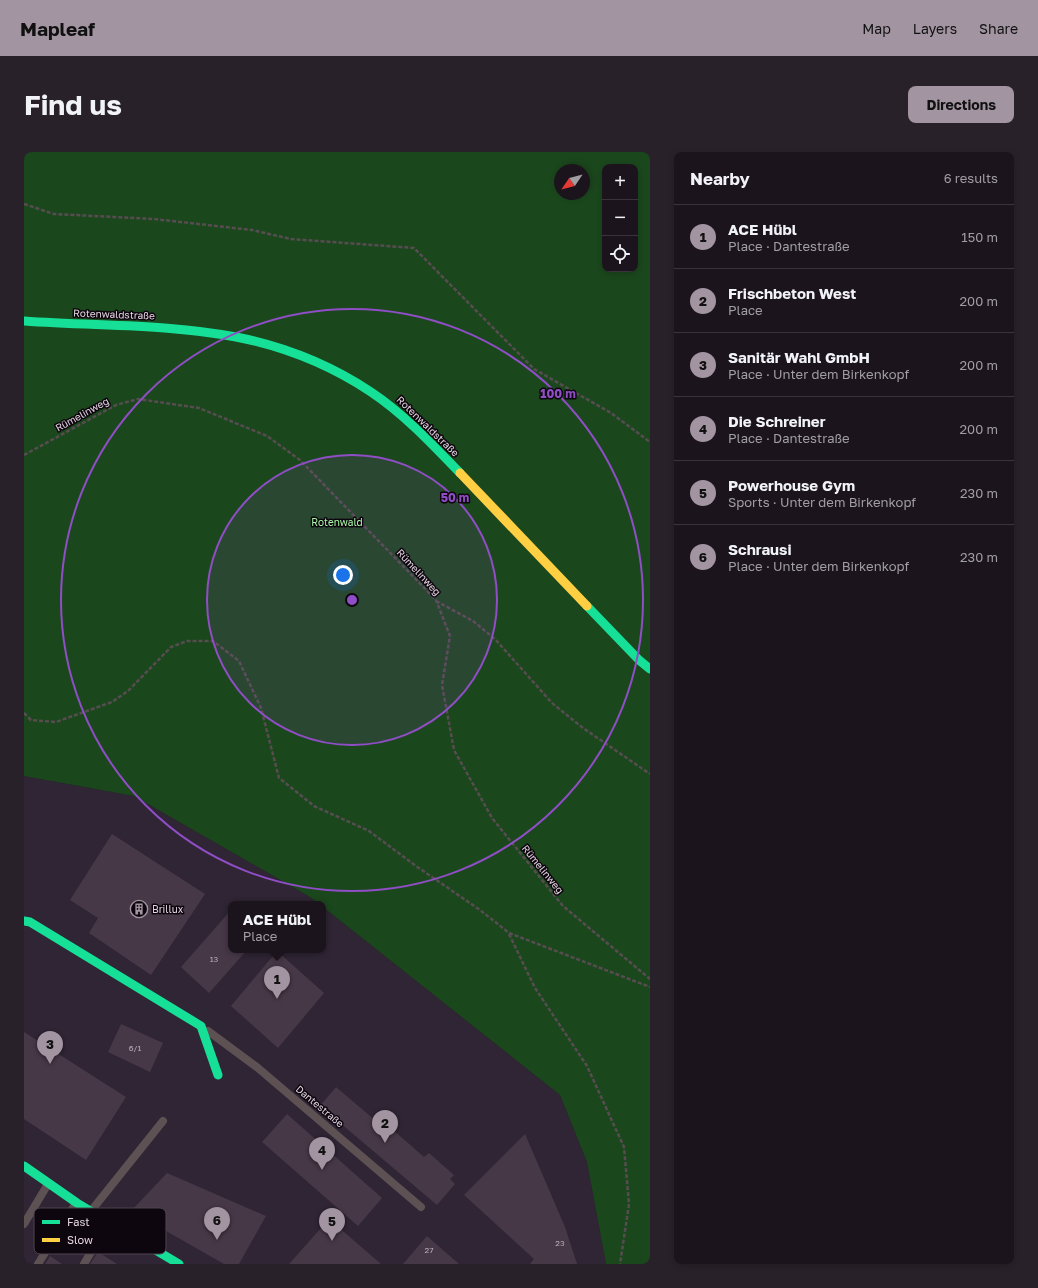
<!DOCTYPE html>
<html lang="en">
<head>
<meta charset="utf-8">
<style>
	:root { --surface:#1c141c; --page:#292129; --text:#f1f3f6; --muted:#a09ea3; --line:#3a333b; --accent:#a295a1 }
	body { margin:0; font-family:"Golos Text",sans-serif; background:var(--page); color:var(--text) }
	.controls { position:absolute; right:12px; top:12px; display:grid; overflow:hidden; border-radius:8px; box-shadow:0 2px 6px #0003 }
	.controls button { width:36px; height:36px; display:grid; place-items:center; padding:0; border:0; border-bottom:1px solid var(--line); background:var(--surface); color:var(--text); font:20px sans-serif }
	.compass { position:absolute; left:530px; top:12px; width:36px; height:36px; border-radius:50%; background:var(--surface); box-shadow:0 2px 6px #0003; rotate:235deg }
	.you { position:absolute; left:319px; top:423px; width:14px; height:14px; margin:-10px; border:3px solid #fff; border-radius:50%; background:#1a73e8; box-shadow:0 0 0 6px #1a73e833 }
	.badge { display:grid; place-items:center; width:26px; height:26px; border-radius:50%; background:var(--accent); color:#111; font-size:13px; font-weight:700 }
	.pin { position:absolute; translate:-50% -33px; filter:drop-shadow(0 1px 2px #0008) }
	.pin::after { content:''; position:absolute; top:21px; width:14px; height:12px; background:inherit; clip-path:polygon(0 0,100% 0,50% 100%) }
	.popup { position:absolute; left:204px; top:749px; width:98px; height:52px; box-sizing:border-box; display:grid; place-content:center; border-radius:8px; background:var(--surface); filter:drop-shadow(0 1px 3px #0005); font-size:13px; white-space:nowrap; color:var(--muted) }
	.popup b { font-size:15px; color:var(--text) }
	.popup::after { content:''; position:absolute; left:50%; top:100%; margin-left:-8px; border:8px solid transparent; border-top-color:var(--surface) }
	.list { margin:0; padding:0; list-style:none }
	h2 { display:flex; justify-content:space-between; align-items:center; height:52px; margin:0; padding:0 16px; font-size:17px }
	h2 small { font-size:13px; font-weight:400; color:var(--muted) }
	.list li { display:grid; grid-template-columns:26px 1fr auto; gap:12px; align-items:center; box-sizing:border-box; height:64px; padding:0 16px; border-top:1px solid var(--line) }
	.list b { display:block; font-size:15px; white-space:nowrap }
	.list p { margin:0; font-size:13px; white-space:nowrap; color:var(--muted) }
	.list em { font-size:13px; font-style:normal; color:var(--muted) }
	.icon { flex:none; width:22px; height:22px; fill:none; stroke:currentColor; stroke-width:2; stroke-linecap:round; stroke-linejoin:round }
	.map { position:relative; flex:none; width:626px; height:1112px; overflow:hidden; border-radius:8px }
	header { display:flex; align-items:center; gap:24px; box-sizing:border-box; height:56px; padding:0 20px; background:var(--accent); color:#111 }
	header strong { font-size:19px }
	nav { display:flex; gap:22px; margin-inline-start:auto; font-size:14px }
	.intro { display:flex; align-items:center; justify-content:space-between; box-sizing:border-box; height:96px; padding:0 24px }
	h1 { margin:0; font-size:28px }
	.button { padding:10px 18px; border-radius:8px; background:var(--accent); color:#111; font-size:14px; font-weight:700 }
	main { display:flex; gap:24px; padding:0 24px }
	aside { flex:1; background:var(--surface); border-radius:8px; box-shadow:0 2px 6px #0003 }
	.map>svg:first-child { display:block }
	.industrial { fill:#2f2534 }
	.green { fill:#1b471d; fill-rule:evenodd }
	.building { fill:#473847 }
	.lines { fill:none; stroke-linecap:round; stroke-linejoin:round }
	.path { stroke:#574d51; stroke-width:2.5; stroke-dasharray:4 2; stroke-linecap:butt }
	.lane { stroke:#5d5153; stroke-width:8 }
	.fast { stroke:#16e098; stroke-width:9 }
	.slow { stroke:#ffcf43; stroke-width:9 }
	.ring { fill:none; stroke:#904ec6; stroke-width:2 }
	.labels { text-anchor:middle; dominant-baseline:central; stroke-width:3; stroke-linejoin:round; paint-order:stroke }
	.number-label { font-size:8px; fill:#bdaebc }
	.street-label { font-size:10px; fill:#e4d6e3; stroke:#0e060e }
	.park-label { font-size:10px; fill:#a8f9a8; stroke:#0e060e }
	.poi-label { font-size:10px; fill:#e4d6e3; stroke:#0e060e; text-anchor:start }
	.key { fill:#0e060e; stroke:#4e444e; stroke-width:1 }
	.key-label { font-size:11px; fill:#e4d6e3 }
	.centre { fill:#904ec6; stroke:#0e060e; stroke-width:2 }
	.ring-label { font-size:12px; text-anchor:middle; font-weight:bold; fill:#904ec6; stroke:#0e060e; stroke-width:3; stroke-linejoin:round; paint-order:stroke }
</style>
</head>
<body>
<header>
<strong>Mapleaf</strong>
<nav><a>Map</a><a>Layers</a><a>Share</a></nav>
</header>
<div class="intro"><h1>Find us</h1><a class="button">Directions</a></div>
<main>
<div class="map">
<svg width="626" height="1112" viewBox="0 0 626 1112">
	<rect width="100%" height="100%" fill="#261b26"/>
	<path class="industrial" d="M0 624 110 644 286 745 295 752H207V798H299V755L536 943 563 1010 582 1112H0Z"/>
	<path class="green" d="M0 0H626V1112H582L563 1010 536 943 299 755V752H295L286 745 110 644 0 624ZM581 15H611V117H581ZM536 18H560V42H536Z"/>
	<path class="building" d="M88 682 181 742 127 823 65 781 74 766 46 748Z
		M207 758V798H223L185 841 157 815Z
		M253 799 300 841 254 896 207 854Z
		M97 872 139 891 126 920 84 900Z
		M0 880 102 945 62 1008 0 967Z
		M312 935 365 980 368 977 400 1005 405 1001 430 1023 426 1027 431 1032 413 1053 296 954Z
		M263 962 358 1046 334 1074 238 990Z
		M501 982 541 1075 553 1112H506L510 1107 440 1043Z
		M143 1021 242 1064 215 1112H200L107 1059Z
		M305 1067 357 1112H265Z
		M403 1084 435 1112H379Z
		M74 1100 93 1112H66Z
		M26 1104 38 1112H21Z"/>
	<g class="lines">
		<path class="path" d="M0 52 30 62 130 67 228 78 267 87 390 96 510 217 587 261 626 290
			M0 303 92 253 114 247 175 256 243 284 276 308 412 448 426 484 418 533 430 598 468 666 539 754 626 827
			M412 449 449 469 471 487 528 551 559 576 626 622
			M0 561 7 568 32 570 88 550 104 539 147 495 163 489H189L215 509 237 556 255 626 290 654 345 679 392 714 456 758 485 781 626 835
			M485 782 511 836 563 914 600 995 605 1052 596 1112"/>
		<path class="lane" d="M184 879 234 916 397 1055
			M67 1059 139 969
			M0 1072 24 1032
			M14 1112 52 1051
			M60 1112 84 1071"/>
		<path class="fast" d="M0 169C128 178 234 165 347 240 380 262 408 292 436 321
			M563 454 615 508 626 517
			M0 769 6 770 177 874 194 923
			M0 1014 53 1051 155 1112"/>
		<path class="slow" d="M436 321 563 454"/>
	</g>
	<circle cx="328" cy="448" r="145" fill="#904ec6" fill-opacity=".12"/>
	<g class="ring">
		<circle cx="328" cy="448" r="145"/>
		<circle cx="328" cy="448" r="291"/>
	</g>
	<defs>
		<symbol id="building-ring" viewBox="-11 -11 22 22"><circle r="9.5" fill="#0e060e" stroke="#a295a1" stroke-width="1.5"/><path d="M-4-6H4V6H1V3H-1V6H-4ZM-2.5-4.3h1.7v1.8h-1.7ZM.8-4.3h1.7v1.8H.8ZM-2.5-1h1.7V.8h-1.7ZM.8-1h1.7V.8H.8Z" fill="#a295a1"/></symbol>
	</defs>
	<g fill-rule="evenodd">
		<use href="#building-ring" x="105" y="747" width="20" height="20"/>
	</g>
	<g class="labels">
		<g class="number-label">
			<text x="190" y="807">13</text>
			<text x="111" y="896">6/1</text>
			<text x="536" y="1091">23</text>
			<text x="405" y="1098">27</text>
		</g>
		<g class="street-label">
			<text transform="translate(90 162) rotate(2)">Rotenwaldstraße</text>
			<text transform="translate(58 262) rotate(-29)">Rümelinweg</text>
			<text transform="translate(404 274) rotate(44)">Rotenwaldstraße</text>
			<text transform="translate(395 420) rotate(47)">Rümelinweg</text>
			<text transform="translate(519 717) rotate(51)">Rümelinweg</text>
			<text transform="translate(296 954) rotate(40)">Dantestraße</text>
		</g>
		<g class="park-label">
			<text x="313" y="370">Rotenwald</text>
		</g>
		<g class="poi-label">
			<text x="128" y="757">Brillux</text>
		</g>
	</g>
	<rect x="10" y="1056" width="132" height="46" rx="6" class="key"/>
	<rect x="18" y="1068" width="18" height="4" fill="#16e098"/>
	<rect x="18" y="1086" width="18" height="4" fill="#ffcf43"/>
	<g class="key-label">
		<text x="43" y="1074">Fast</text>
		<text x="43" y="1092">Slow</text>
	</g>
	<circle cx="328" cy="448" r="6" class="centre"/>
	<g class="ring-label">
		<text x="534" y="246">100 m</text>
		<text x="431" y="350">50 m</text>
	</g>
</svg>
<div class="controls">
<button>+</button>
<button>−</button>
<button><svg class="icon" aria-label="locate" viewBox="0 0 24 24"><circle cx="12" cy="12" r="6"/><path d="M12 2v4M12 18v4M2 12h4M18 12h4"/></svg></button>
</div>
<svg class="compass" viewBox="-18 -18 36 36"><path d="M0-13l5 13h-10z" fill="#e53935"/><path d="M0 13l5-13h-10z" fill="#a09ea3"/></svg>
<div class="you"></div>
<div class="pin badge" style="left:253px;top:847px">1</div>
<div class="popup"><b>ACE Hübl</b>Place</div>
<div class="pin badge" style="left:361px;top:991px">2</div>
<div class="pin badge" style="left:26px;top:912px">3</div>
<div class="pin badge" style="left:298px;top:1018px">4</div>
<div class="pin badge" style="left:308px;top:1089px">5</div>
<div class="pin badge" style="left:193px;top:1088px">6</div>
</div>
<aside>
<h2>Nearby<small>6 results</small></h2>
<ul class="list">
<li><span class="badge">1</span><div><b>ACE Hübl</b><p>Place · Dantestraße</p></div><em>150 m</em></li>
<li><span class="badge">2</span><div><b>Frischbeton West</b><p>Place</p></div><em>200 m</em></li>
<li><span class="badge">3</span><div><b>Sanitär Wahl GmbH</b><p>Place · Unter dem Birkenkopf</p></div><em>200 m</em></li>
<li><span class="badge">4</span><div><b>Die Schreiner</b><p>Place · Dantestraße</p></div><em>200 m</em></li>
<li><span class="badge">5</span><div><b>Powerhouse Gym</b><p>Sports · Unter dem Birkenkopf</p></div><em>230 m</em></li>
<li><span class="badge">6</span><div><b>Schrausi</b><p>Place · Unter dem Birkenkopf</p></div><em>230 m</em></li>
</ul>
</aside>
</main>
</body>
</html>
